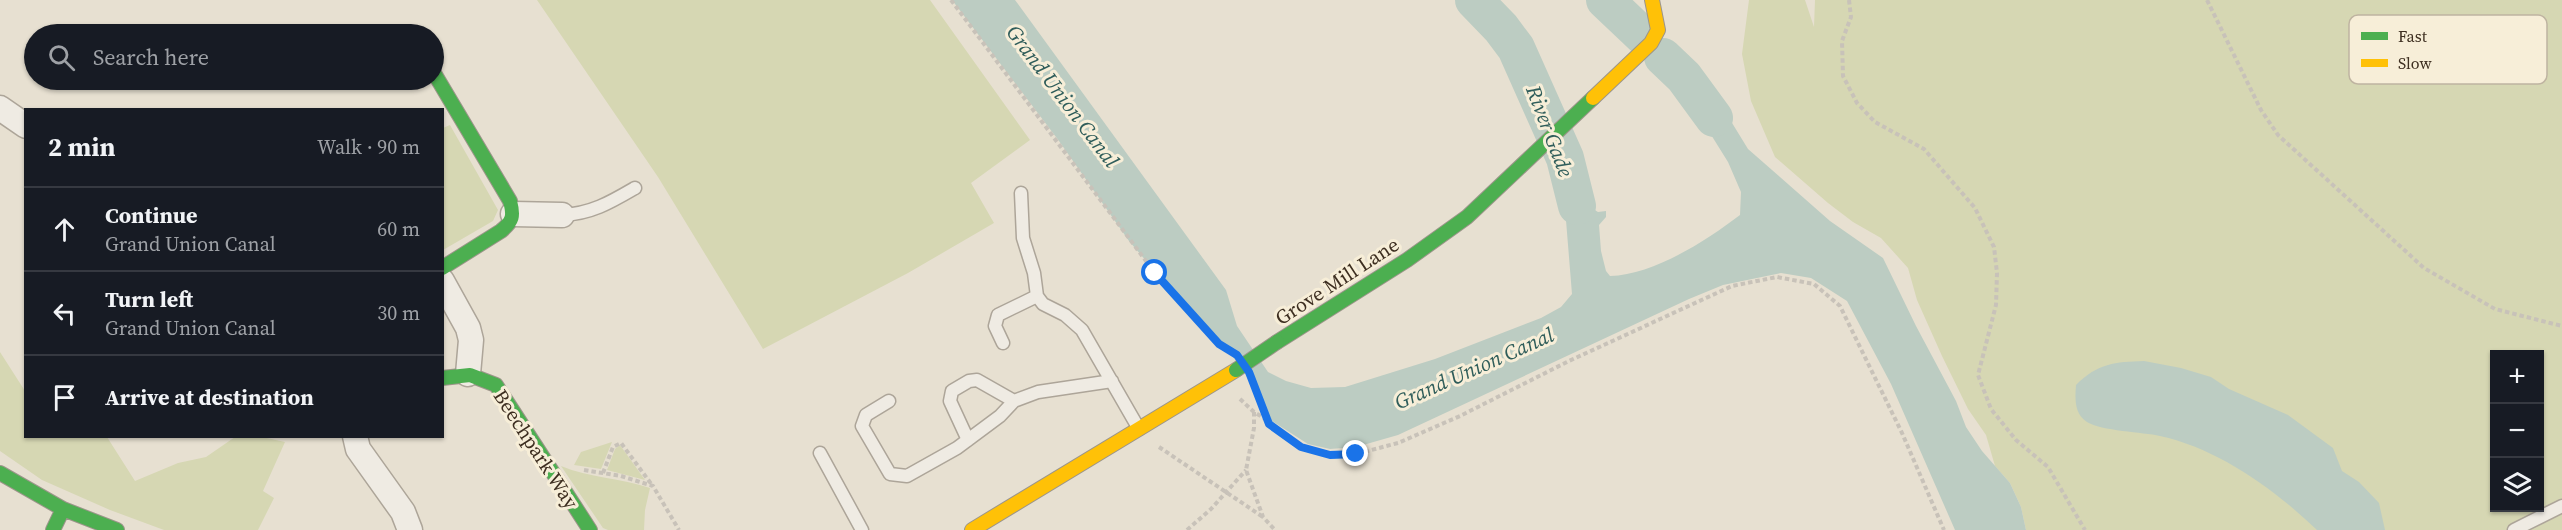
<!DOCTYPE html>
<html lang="en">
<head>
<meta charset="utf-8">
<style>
	:root { --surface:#171b24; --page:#242831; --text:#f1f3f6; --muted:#9ea1a6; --line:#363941 }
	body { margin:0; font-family:"Source Serif 4",serif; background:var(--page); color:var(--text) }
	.controls { position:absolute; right:18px; bottom:18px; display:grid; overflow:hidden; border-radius:0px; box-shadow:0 2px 4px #0004 }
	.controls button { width:54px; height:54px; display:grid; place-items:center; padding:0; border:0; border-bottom:2px solid var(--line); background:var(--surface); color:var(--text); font:30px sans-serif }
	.stop { position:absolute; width:18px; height:18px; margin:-14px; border:4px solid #1a73e8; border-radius:50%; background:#fff }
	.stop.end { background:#1a73e8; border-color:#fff; box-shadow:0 2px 6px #0008 }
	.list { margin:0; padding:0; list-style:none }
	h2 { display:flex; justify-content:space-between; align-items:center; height:78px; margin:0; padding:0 24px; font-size:26px }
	h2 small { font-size:20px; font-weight:400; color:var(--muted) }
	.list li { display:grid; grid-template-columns:39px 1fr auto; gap:18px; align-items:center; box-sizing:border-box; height:84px; padding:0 24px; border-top:2px solid var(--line) }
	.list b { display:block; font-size:22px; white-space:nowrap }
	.list p { margin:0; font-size:20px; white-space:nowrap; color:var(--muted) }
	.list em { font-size:20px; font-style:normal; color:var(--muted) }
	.icon { flex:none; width:33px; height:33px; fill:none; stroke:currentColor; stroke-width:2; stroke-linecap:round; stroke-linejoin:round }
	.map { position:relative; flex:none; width:2562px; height:530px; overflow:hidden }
	.search { position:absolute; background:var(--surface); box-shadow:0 2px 4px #0004; left:24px; top:24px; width:420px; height:66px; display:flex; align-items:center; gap:15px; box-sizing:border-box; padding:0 21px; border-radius:33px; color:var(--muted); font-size:22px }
	.panel { position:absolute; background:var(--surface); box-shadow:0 2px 4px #0004; left:24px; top:108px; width:420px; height:330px; border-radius:0px }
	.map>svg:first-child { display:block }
	.green { fill:#d6d7b3; fill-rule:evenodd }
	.water { fill:#bcccc2 }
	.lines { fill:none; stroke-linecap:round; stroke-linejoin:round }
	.river { stroke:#bcccc2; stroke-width:38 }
	.lane-casing { stroke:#ada599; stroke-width:15 }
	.street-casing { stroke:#ada599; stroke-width:27 }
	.fast-casing { stroke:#9c958a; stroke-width:16 }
	.slow-casing { stroke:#9c958a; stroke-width:16 }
	.path { stroke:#c8c2b9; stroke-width:4; stroke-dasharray:4.5 3; stroke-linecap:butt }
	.lane { stroke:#efebe3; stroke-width:12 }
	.street { stroke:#efebe3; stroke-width:24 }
	.fast { stroke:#4caf50; stroke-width:14 }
	.slow { stroke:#ffc107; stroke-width:14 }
	.fast-bridge-casing { stroke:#9c958a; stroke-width:16; stroke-linecap:butt }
	.fast-bridge { stroke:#4caf50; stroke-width:14 }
	.route { stroke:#1a73e8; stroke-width:8 }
	.labels { text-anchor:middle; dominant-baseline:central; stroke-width:6; stroke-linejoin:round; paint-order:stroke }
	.street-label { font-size:20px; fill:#3d2e20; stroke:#f7eed8 }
	.water-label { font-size:21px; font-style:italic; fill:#2f5d5a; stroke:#f7eed8 }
	.key { fill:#f7eed8; stroke:#bfb4a1; stroke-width:1.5 }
	.key-label { font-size:16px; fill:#3d2e20 }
</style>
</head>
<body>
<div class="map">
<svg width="2562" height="530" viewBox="0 0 2562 530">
	<rect width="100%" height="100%" fill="#e7e0d1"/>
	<path class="green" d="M537 0H930L1030 140 971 183 994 223 908 273 763 349 658 177Z
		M1749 0H1805L1814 27 1815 0H2562V530H2026L2021 507 2010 483 1995 466 1986 435 1968 409 1942 356 1917 300 1908 268 1881 238 1853 222 1828 203 1775 157 1751 101 1742 54ZM2494 354H2540V508H2494Z
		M450 125 498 210 493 221 443 250V128Z
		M0 352 25 391 26 436 107 437 135 481 178 463 206 457 235 437H262L285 442 263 491 274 498 258 530H164L110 510 42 480 0 451Z
		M612 442 601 469 574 465 581 452Z
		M620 445 645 480 607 470 615 449Z
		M561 466C589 478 621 478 650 488L645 510 644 530H608L603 528Z"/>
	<path class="water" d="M952 0H1015L1226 290 1237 326 1268 372 1286 381 1311 388 1345 387 1435 359 1541 318 1561 307 1572 294 1565 208 1557 166 1565 158 1575 154 1590 207 1598 212 1606 211V217L1599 225 1601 251 1606 271 1610 276C1653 275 1706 241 1740 215L1741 192 1728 162 1680 85 1684 77 1693 74 1729 118 1748 149 1830 221 1883 258 1916 326 1956 401 1966 427 1982 451 2010 483 2021 507 2026 530H1955L1891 384 1847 301 1811 278 1781 273 1723 285 1689 299 1398 435 1356 447 1330 449 1308 444 1272 421 1243 370 1215 334 1189 311 1129 241 1059 141Z
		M2144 361 2181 368 2211 377 2229 389 2288 415 2333 448 2342 471 2359 482 2379 503 2385 530H2317C2274 489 2219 449 2160 436 2143 432 2101 431 2087 422 2074 414 2075 398 2076 385 2098 363 2115 362 2144 361Z"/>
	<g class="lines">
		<path class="river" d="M1474 0 1501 28 1516 48 1565 158 1577 206
			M1605 0 1643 36
			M1663 57 1684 77 1714 118"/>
		<defs>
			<path id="lane" d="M1021 193 1023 238 1034 273 1037 296 1043 304 1065 315 1082 330 1139 429
				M562 215C591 214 611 202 635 188
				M1003 343 995 326 998 315 1037 296
				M889 401 866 415 862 426 890 474 907 476 957 448 1000 416 1014 401 1038 392 1112 381
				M968 440 950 401 952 391 969 381 977 380 1014 401
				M820 453 862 530
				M2514 530 2562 506"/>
			<path id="street" d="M0 108 26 126
				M513 214 562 215
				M442 281 468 328 471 340 468 374
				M355 436 358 449 403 512 410 530"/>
			<path id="fast" d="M434 73 510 201C514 216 513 221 501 231L442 268
				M1277 342 1407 260 1467 217 1593 98
				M442 378 470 375 496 385 590 530
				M0 473 63 509 117 530
				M53 530 63 509"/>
			<path id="slow" d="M1593 98 1651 43 1658 30 1652 0
				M972 530 1236 370"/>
		</defs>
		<use href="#lane" class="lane-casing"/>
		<use href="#street" class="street-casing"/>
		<use href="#fast" class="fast-casing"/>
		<use href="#slow" class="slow-casing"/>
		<path class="path" d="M951 0 1155 273 1225 348
			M1849 0 1851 17 1842 41 1843 76 1857 103 1875 122 1924 149 1975 208 1994 247 1997 273 1996 305 1978 375 1991 409 2016 440 2048 467 2085 530
			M2207 0 2261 110 2278 135 2424 268 2495 309 2562 326
			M1254 389 1269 424 1301 447 1330 455 1356 454 1398 443 1460 416 1569 361 1732 286 1777 277 1814 284 1840 306 1902 433 1944 530
			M1240 399 1254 412 1267 420
			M1254 412V428L1246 470 1263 517 1275 530
			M1159 447 1263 517
			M584 470 621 476 653 486 679 530
			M603 473 613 447 621 443 652 485
			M1187 530 1211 509 1246 470"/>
		<use href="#lane" class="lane"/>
		<use href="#street" class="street"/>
		<use href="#fast" class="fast"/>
		<use href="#slow" class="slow"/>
		<defs>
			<path id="fast-bridge" d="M1236 370 1277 342"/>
		</defs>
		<use href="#fast-bridge" class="fast-bridge-casing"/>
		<use href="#fast-bridge" class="fast-bridge"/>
	</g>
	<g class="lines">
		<path class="route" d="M1155 273 1219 344 1237 355 1249 372 1269 424 1301 447 1330 455 1356 454"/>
	</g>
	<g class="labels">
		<g class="street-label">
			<text transform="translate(1337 281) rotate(-33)">Grove Mill Lane</text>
			<text transform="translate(536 449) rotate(57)">Beechpark Way</text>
		</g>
		<g class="water-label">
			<text transform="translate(1063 96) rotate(53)">Grand Union Canal</text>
			<text transform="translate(1550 131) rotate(69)">River Gade</text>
			<text transform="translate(1474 368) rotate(-24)">Grand Union Canal</text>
		</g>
	</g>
	<rect x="2349" y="15" width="198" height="69" rx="9" class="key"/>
	<rect x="2361" y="32" width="27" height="8" fill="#4caf50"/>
	<rect x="2361" y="59" width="27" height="8" fill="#ffc107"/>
	<g class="key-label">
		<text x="2398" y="42">Fast</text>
		<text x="2398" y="69">Slow</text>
	</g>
</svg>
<div class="controls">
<button>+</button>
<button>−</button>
<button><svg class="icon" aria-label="layers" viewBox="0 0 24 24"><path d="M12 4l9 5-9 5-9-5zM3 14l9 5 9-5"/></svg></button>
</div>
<div class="stop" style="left:1155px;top:273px"></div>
<div class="stop end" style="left:1356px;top:454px"></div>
<div class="search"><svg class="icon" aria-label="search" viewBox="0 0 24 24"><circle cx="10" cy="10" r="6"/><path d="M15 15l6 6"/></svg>Search here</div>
<section class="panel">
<h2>2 min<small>Walk · 90 m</small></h2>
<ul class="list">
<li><svg class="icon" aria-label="ahead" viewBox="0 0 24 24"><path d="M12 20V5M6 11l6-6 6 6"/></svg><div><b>Continue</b><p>Grand Union Canal</p></div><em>60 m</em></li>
<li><svg class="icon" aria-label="left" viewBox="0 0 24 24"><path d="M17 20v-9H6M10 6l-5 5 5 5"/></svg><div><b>Turn left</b><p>Grand Union Canal</p></div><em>30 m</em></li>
<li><svg class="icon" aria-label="arrive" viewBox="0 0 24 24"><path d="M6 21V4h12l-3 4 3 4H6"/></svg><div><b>Arrive at destination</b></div></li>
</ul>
</section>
</div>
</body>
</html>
